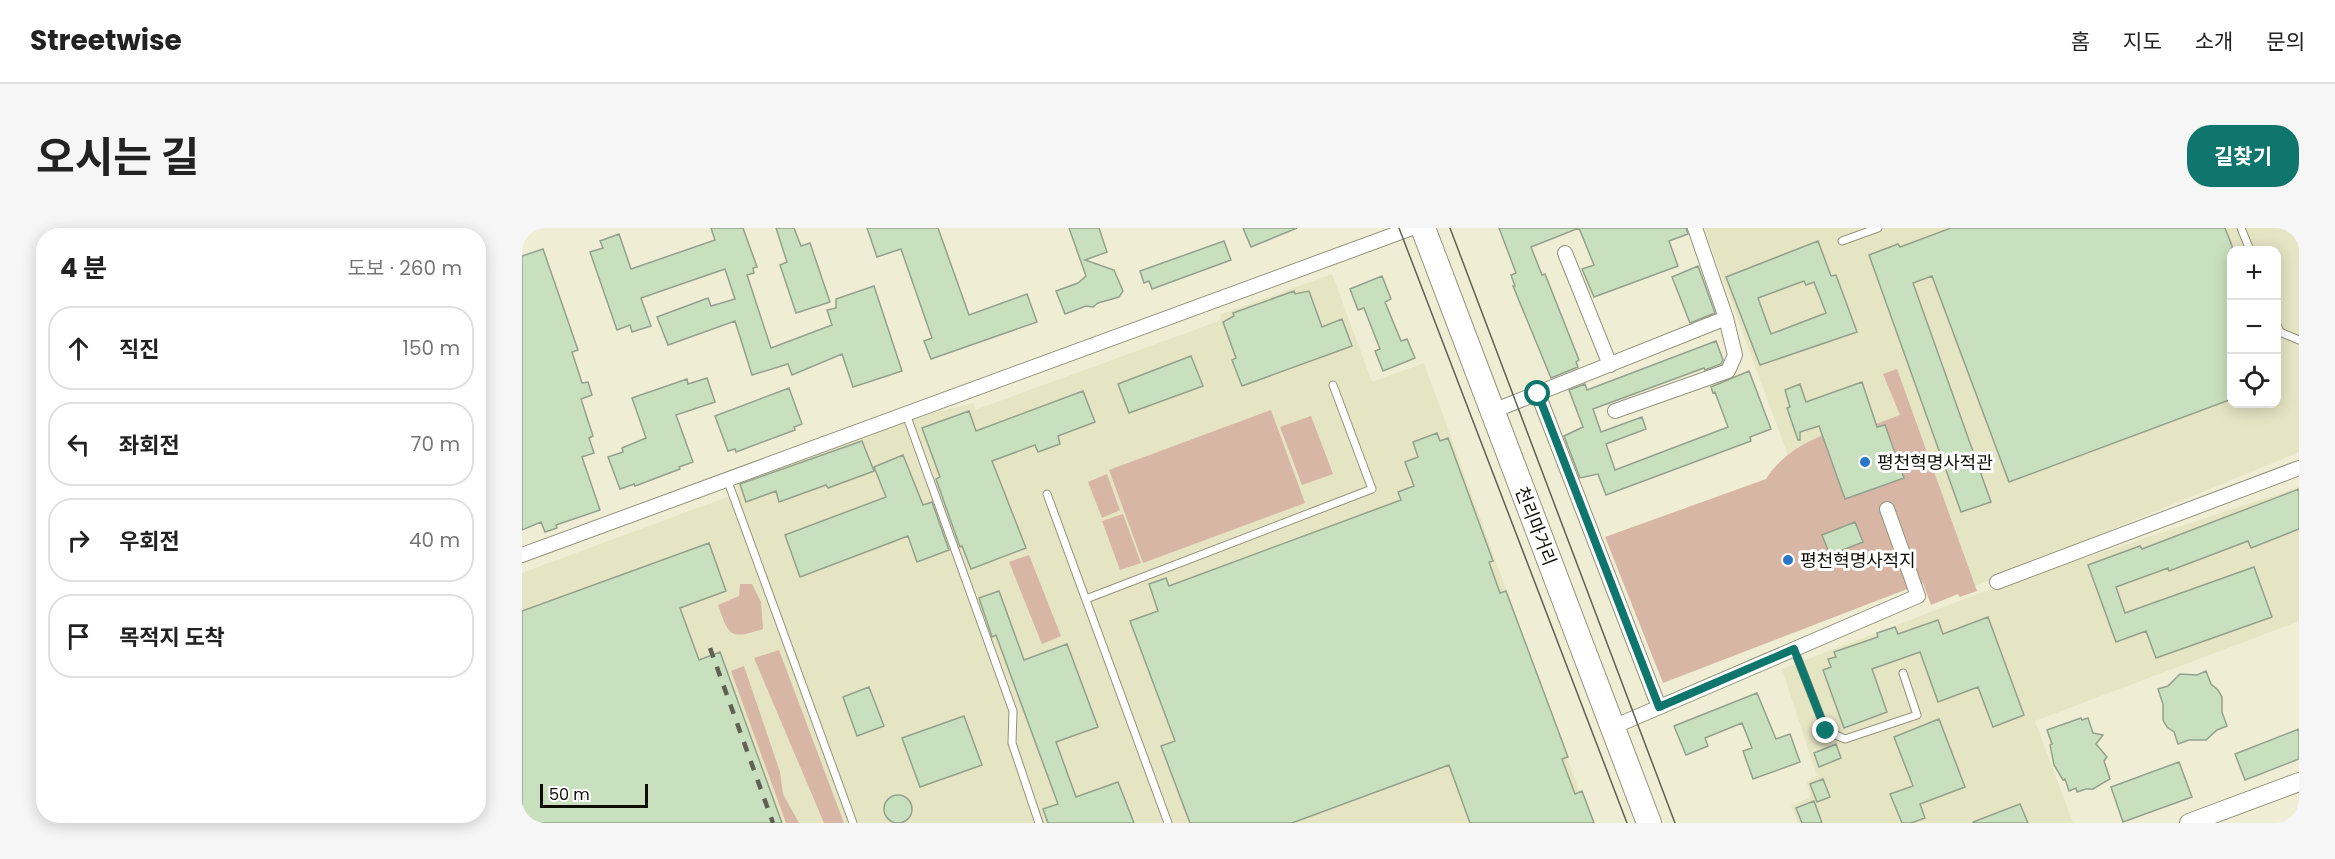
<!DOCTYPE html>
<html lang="ko">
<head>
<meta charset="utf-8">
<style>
	:root { --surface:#fff; --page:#f6f6f6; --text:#222; --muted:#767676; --line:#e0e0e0; --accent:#0f766e }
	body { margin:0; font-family:Poppins,"Noto Sans KR",sans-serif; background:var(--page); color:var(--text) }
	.controls { position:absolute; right:18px; top:18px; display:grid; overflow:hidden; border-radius:12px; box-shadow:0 3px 15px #0003 }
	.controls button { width:54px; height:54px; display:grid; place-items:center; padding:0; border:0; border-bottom:2px solid var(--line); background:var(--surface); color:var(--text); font:30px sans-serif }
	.scale { position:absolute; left:18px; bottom:15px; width:108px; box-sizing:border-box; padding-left:6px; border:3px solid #0d0d05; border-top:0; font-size:16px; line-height:21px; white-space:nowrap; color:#0d0d05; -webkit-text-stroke:4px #fff; paint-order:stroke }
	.stop { position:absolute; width:18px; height:18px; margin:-14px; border:4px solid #0f766e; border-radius:50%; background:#fff }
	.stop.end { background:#0f766e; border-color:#fff; box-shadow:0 2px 6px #0008 }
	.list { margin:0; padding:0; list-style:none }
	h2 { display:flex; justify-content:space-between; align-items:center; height:78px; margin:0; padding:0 24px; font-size:26px }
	h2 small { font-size:20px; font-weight:400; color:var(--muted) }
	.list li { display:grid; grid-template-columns:39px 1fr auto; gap:18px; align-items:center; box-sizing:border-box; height:84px; margin:0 12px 12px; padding:0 12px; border:2px solid var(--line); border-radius:24px }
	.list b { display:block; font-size:22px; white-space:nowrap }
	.list em { font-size:20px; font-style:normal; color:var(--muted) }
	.icon { flex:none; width:33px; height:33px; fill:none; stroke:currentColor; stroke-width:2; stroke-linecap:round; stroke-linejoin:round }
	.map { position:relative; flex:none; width:1777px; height:595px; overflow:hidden; border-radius:24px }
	header { display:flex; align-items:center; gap:36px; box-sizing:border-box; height:84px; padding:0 30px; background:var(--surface); border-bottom:2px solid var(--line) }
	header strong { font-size:28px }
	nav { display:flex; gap:33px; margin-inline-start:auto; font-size:21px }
	.intro { display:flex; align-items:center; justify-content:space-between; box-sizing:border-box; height:144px; padding:0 36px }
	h1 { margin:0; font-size:42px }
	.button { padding:15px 27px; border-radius:24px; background:var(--accent); color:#fff; font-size:21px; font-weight:700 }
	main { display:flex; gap:36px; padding:0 36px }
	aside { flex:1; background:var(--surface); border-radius:24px; box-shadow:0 3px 15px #0003 }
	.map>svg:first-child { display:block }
	.built { fill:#e5e4c3; fill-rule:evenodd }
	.green { fill:#d8b6a6 }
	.building { fill:#c9e0be; stroke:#93a18c; stroke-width:1.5; fill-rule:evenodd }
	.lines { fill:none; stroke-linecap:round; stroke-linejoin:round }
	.service-casing { stroke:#94937c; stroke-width:9 }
	.minor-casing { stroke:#94937c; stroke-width:16 }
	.tertiary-casing { stroke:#94937c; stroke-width:20 }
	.trunk-casing { stroke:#94937c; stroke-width:26 }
	.service { stroke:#fff; stroke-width:7 }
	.minor { stroke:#fff; stroke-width:14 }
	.tertiary { stroke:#fff; stroke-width:18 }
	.trunk { stroke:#fff; stroke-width:24 }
	.tram { stroke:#616153; stroke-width:1.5 }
	.rail { stroke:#616153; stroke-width:4.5; stroke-dasharray:10 10; stroke-linecap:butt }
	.route { stroke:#0f766e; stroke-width:8 }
	.poi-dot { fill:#2977c6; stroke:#fff; stroke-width:2 }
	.labels { text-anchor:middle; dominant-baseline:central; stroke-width:6; stroke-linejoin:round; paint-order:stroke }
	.poi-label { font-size:18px; fill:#0d0d05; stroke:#fff; text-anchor:start }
	.street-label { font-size:18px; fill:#0d0d05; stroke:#fff }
</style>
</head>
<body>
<header>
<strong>Streetwise</strong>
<nav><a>홈</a><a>지도</a><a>소개</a><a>문의</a></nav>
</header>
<div class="intro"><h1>오시는 길</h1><a class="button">길찾기</a></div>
<main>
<aside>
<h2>4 분<small>도보 · 260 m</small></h2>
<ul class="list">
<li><svg class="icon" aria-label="ahead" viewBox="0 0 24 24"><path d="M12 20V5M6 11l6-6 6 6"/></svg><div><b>직진</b></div><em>150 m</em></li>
<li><svg class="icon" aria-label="left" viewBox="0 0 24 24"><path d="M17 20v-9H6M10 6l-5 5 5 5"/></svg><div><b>좌회전</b></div><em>70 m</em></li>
<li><svg class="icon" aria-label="right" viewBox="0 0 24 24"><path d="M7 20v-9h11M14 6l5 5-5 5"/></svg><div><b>우회전</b></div><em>40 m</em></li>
<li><svg class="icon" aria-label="arrive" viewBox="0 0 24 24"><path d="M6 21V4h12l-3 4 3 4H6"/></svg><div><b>목적지 도착</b></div></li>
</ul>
</aside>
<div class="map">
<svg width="1777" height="595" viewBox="0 0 1777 595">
	<rect width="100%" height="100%" fill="#efeed5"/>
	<path class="built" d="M1182 0H1777V224L1451 359 1271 241ZM1710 22H1754V176H1710Z
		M810 46 850 154 902 135 1069 595H0V345L216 265 213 253 366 196 451 175 453 182 697 93 700 86Z
		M1777 259V393L1513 493 1551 595H1276L1269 577 1288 570 1285 554 1295 548 1260 441 1466 362Z"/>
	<path class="green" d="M1375 141 1455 363 1438 369 1436 366 1409 377 1401 355 1141 455 1083 309 1244 251C1268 213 1311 204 1351 189L1354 196 1378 187 1361 146Z
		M749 182 783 275 621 335 587 242Z
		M789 188 811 246 780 257 758 199Z
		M585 246 598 282 580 290 566 254Z
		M601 286 619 335 598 342 580 293Z
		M507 327 539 408 520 416 487 334Z
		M218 356H230L239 374 241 401C208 412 207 408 196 377L217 368Z
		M257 422 322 595H302L232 430Z
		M222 438 258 544 261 566 277 595H264L209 443Z"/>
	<path class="building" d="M189 0H221L235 39 231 40 232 45 225 47 249 120 310 97 305 82 314 80V71L352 58 380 143 331 159 320 126 270 147 266 136 230 147 213 93 146 117 135 89 186 70 189 78 213 71 203 41 119 70 129 98 110 104 108 97 95 102 68 24 81 20 78 13 97 6 109 41 193 12Z
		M254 0H272L279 18 288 15 308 74 274 85 258 37 265 34Z
		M345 0H416L447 87 505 66 515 94 409 131 402 113 410 110 379 21 355 29Z
		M547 0H577L585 24 563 32 592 42 601 63 597 69 576 75 571 79 564 78 543 86 534 63 556 55 564 48Z
		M721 0H775L729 19Z
		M977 0H1164L1166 6 1147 13 1156 38 1072 69 1060 41 1072 37 1057 0 1009 19 1020 47 1023 46 1057 132 1054 134 1056 139 1029 150 991 58H993L989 47 994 45Z
		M1429 0H1703L1710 18V171L1487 254 1410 48 1391 55 1469 274 1439 284 1347 27 1376 16 1378 19Z
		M702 13 709 32 630 61 627 53 622 55 618 43Z
		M1296 13 1309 48 1314 47 1335 104 1238 137 1204 49ZM1282 53 1284 57 1292 54 1304 85 1249 106 1236 70Z
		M21 21 56 122 50 124 60 155 66 154 70 167 59 171 71 208 67 210 72 225 60 229 78 282 34 297 35 300 23 304 19 294 0 302V28Z
		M1176 38 1193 85 1168 95 1150 49Z
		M860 48 869 71 863 74 879 113 885 111 893 130 861 143 853 123 858 121 842 80 836 82 828 61Z
		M772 63 773 66 787 63 800 99 820 91 830 118 720 158 710 132 714 130 701 94 712 88 711 85Z
		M1194 113 1201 132 1199 136 1183 142 1182 140 1071 181 1079 204 1120 189 1124 201 1084 216 1093 242 1206 199 1193 164 1191 165 1189 159 1227 143 1249 201 1228 209 1229 213 1084 267 1076 246 1058 250 1042 208 1061 199 1047 162 1063 156 1065 162Z
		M669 128 681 158 607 185 596 156Z
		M185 150 193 174 154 187 171 234 157 239 158 241 113 258 112 256 98 261 86 229 101 224 100 220 124 210 110 170 165 151 166 156Z
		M1340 154 1355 199 1363 197 1382 250 1323 271 1297 198 1278 204V212H1276L1265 180 1268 179 1263 162 1278 156 1284 174Z
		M267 160 280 196 272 199 273 202 214 224 213 221 206 223 193 188Z
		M561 163 573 194 536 208 538 216 516 224 513 217 470 233 504 320 449 341 440 318 438 319 414 251 418 249 400 200 447 183 454 203Z
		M915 205 918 213 926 210 971 333 967 334 978 365 984 363 1046 529 1040 531 1053 566 1060 563 1072 595H948L927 537 770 595H668L639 518 653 513 608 393 636 383 627 356 644 350 647 358 879 272 876 264 892 258 883 234 896 229 891 214Z
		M340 213 352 243 306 260 304 257 257 274 254 263 224 274 218 256Z
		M381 227 401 277 410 274 427 322 395 334 386 308 278 349 263 307 364 269 352 239Z
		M1777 261V301L1729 320 1726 313 1647 343 1646 340 1594 359 1603 385 1732 339 1750 389 1634 430 1624 403 1594 414 1566 337 1618 318 1620 321Z
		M1333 294 1341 314 1308 327 1300 307Z
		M187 315 204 363 158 380 177 432 198 424 260 595H0V383Z
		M477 363 502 432 545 416 576 499 534 514 554 569 596 554 612 595H526L521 581 536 576 474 407 470 409 457 370Z
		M1466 389 1502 487 1471 499 1456 459 1416 474 1398 424 1350 441 1365 484 1322 500 1301 442 1309 439 1306 431 1314 429 1312 424 1356 409 1355 405 1373 399 1376 406 1416 392 1421 406Z
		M1684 443 1689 456 1696 462 1700 469V484L1705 498 1695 502 1684 512H1667L1656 516 1652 504 1645 499 1641 492V476L1636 461 1646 458 1658 446 1675 447Z
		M347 459 362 498 335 508 321 469Z
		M1235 465 1254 511 1268 506 1278 534 1231 551 1221 523 1230 520 1220 495 1183 510 1186 518 1164 527 1152 498Z
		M442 488 460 537 398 559 380 510Z
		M1559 490 1560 492 1566 490 1571 505 1581 507 1574 516 1585 529 1582 533 1588 551 1571 561H1564L1555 564 1554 560 1547 563 1543 551 1541 552 1532 537 1528 517 1530 516 1525 502Z
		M1417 491 1443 559 1398 576 1403 590 1389 595H1380L1368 566 1391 558 1372 509Z
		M1777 501V531L1723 552 1713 526Z
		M1314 516 1319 530 1297 539 1292 525Z
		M1657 534 1670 569 1601 594 1589 559Z
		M1301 551 1308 569 1295 574 1288 556Z
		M362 581a14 14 0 1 1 28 0a14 14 0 1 1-28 0Z
		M1292 573 1300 595H1280L1274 580Z
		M1498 576 1506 595H1451V594Z"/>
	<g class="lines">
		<defs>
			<path id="service" d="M1719 0 1728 22
				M1320 13 1356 0
				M1754 95 1758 104 1777 112
				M384 186 491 483 490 515 517 595
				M205 251 331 595
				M525 266 646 595
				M564 371 850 261 811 157
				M1272 421 1304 503 1323 511 1395 487 1381 445"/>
			<path id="minor" d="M1043 25 1088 137
				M1016 166 1137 479
				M971 183 1204 90
				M1093 183 1206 143 1213 127 1204 90 1173 0
				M0 327 890 0
				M1475 354 1777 240
				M1091 499 1396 368 1365 281"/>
			<path id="tertiary" d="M1667 595 1777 554"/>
			<path id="trunk" d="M901 0 1127 595"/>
		</defs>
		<use href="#service" class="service-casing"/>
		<use href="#minor" class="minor-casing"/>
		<use href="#tertiary" class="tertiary-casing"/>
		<use href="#trunk" class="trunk-casing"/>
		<use href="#service" class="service"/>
		<use href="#minor" class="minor"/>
		<use href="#tertiary" class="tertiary"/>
		<use href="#trunk" class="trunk"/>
		<path class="tram" d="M877 0 1105 595
			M928 0 1153 595"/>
		<path class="rail" d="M188 420 251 595"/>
	</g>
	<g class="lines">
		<path class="route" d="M1016 166 1137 479 1272 421 1304 503"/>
	</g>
	<g class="poi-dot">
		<circle cx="1343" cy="234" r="6"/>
		<circle cx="1266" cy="332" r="6"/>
	</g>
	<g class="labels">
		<g class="poi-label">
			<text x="1355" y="234">평천혁명사적관</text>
			<text x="1278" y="332">평천혁명사적지</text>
		</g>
		<g class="street-label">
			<text transform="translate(1014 298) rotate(69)">천리마거리</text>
		</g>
	</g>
</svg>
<div class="controls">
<button>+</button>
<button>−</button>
<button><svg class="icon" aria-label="locate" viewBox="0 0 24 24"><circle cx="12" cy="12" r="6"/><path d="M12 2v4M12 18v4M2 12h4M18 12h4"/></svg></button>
</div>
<div class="scale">50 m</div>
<div class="stop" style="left:1016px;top:166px"></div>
<div class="stop end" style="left:1304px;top:503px"></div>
</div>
</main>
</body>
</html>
